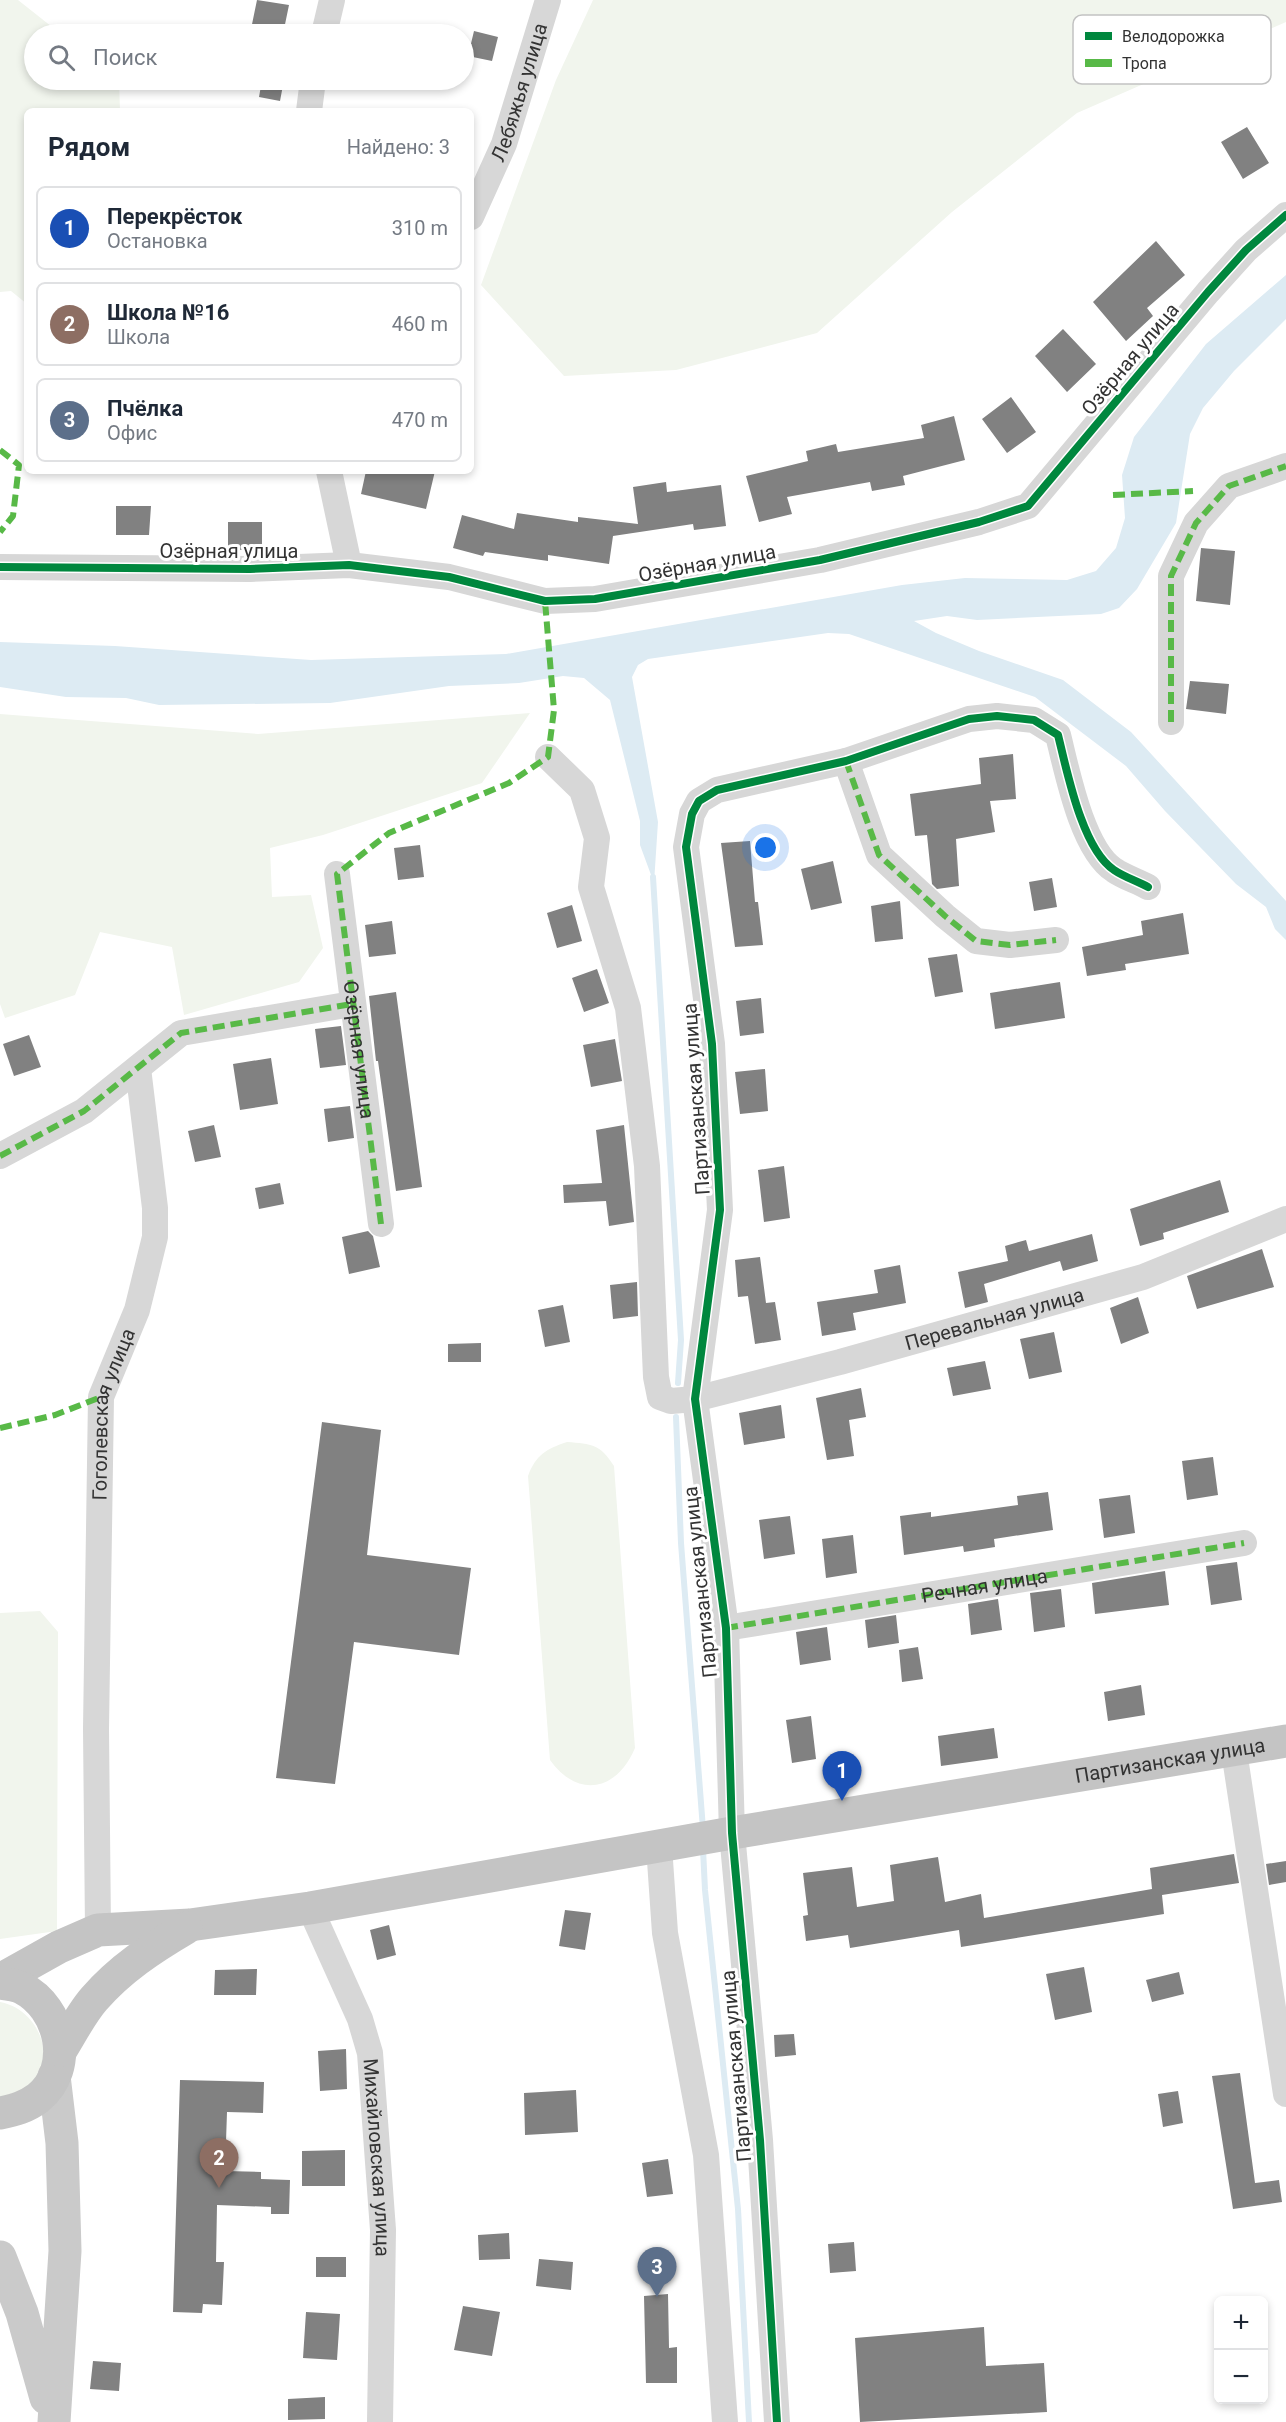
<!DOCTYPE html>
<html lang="ru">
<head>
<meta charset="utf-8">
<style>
	:root { --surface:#fff; --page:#f6f6f7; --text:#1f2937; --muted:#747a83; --line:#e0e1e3; --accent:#7a7a7a }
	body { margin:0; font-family:Roboto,sans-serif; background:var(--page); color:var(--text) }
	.controls { position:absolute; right:18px; bottom:18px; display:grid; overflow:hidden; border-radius:9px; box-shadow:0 3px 9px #0003 }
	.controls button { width:54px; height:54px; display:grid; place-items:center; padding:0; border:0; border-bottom:2px solid var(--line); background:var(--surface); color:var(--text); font:30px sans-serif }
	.you { position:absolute; left:766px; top:848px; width:21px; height:21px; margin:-15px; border:4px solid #fff; border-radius:50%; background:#1a73e8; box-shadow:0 0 0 9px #1a73e833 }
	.badge { display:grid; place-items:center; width:39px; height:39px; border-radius:50%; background:var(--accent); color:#fff; font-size:20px; font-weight:700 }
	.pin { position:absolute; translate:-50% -50px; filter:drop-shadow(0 2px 3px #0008) }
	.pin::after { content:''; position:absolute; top:32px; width:21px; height:18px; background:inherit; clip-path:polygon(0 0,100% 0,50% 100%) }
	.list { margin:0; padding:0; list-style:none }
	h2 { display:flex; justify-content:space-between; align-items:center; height:78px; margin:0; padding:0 24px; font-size:26px }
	h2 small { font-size:20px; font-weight:400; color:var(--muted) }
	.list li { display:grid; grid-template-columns:39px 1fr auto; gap:18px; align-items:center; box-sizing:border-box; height:84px; margin:0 12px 12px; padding:0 12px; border:2px solid var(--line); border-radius:9px }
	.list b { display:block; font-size:22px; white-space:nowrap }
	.list p { margin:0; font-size:20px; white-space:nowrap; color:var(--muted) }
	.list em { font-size:20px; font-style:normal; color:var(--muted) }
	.icon { flex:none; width:33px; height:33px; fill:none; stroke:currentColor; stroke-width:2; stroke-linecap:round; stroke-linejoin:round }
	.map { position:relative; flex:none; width:1286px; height:2422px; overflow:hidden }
	.search { position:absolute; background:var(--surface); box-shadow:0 3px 9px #0003; left:24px; top:24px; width:450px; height:66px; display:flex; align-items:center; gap:15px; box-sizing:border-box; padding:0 21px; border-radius:33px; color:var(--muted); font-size:22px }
	.panel { position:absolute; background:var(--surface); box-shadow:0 3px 9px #0003; left:24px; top:108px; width:450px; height:366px; border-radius:9px }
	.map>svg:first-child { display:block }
	.green { fill:#f1f5ed }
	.water { fill:#ddebf3 }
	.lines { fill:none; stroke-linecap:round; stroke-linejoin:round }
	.stream { stroke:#ddebf3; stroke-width:6 }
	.building { fill:#818181 }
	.street { stroke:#d7d7d7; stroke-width:26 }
	.primary { stroke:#cacaca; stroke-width:33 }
	.highway { stroke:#c4c4c4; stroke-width:33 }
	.quiet { stroke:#58b947; stroke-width:6; stroke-dasharray:12 6; stroke-linecap:butt }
	.cycleway-casing { stroke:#fff; stroke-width:11 }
	.cycleway { stroke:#00873e; stroke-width:8 }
	.labels { text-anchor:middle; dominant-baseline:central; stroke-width:6; stroke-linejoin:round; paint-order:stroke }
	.street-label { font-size:20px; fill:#333; stroke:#fff }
	.key { fill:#fff; stroke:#c2c2c2; stroke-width:1.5 }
	.key-label { font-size:16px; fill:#333 }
</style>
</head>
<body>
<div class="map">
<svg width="1286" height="2422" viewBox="0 0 1286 2422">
	<rect width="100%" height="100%" fill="#fff"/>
	<path class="green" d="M0 0H18L61 34H34V80H119L120 111H27V304L11 291 0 292Z
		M593 0H1286V22L1077 113 952 212 817 333 676 370 564 376 481 285 556 80Z
		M530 713 482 783 323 835 270 848 272 897 311 895 323 948 299 982 184 1015 172 947 100 932 75 995 5 1018 0 1004V714L258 734Z
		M567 1442C592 1444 600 1444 614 1466L635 1748C617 1791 578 1799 550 1760L528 1476C536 1455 546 1449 567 1442Z
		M40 1611 58 1632 57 1931 0 1939V1613Z
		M0 2002C43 2010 61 2069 23 2091 16 2095 7 2096 0 2099Z"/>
	<path class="water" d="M1286 275V319L1234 371 1203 408 1190 434 1176 523 1137 589 1119 608 1101 614 977 620 947 616 914 621 936 633 979 651 1063 680 1131 732 1286 901V940L1275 929 1266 907 1236 884 1165 811 1126 766 1035 697 849 634 828 633 648 659 638 665 632 677 658 822 654 883 640 845V821L610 700 584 678 563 676 519 683 449 686 330 703 159 705 126 698 66 697 0 687V642L115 646 311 660 506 654 902 585 965 578 1067 580 1096 571 1116 548 1125 518 1122 475 1134 437 1206 344Z"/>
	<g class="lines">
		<path class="stream" d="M653 877 681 1340 678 1383
			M676 1417 681 1543 703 1829
			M703 1849 705 1890 738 2209 749 2422"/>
	</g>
	<path class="building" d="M257 0 289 5 283 34H250Z
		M474 31 498 37 492 61 468 56Z
		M262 80H284L280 101 259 97Z
		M1247 127 1269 163 1243 179 1221 142Z
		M1156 241 1185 275 1147 308 1153 316 1126 341 1093 302Z
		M1063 329 1096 364 1067 392 1035 356Z
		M1011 397 1036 432 1007 453 982 419Z
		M954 416 965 460 903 476 905 485 872 491 870 482 787 497 792 514 759 522 746 476 808 461 806 451 836 444 838 452 924 438 921 425Z
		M366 471H435L426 509 361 494Z
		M666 482 667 492 721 485 726 526 694 530 693 524 613 536 609 564 548 555V561L485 552 483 556 453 548 462 515 514 529 517 513 578 522V517L638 524 633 487Z
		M116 506H151L149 535H116Z
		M228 522H262V550H228Z
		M1201 548 1235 551 1230 605 1196 601Z
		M1190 681 1229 684 1226 714 1186 709Z
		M1013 754 1016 799 990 801 995 832 956 839 959 886 937 889 932 884 927 835 915 836 910 794 981 784 979 758Z
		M750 841 755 902H758L763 945 735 947 721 843Z
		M420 845 424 877 398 880 394 848Z
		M833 861 842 903 811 910 801 869Z
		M1052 878 1057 907 1034 911 1029 882Z
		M900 901 903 939 875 942 871 906Z
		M572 905 582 941 557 948 547 913Z
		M1183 913 1189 954 1125 964 1126 970 1087 976 1082 947 1143 935 1141 921Z
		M392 921 396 954 369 957 365 925Z
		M957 954 963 992 935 997 928 958Z
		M597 969 609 1003 584 1012 572 978Z
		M1060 982 1065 1018 995 1029 990 993Z
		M396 992 422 1187 396 1191 378 1061H376L369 996Z
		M761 998 764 1033 740 1036 736 1001Z
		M341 1026 346 1065 320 1068 315 1029Z
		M29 1035 41 1067 14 1076 3 1044Z
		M615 1039 622 1081 591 1087 583 1045Z
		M271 1058 278 1104 240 1110 233 1064Z
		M765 1069 768 1111 740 1114 735 1072Z
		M350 1106 354 1138 328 1142 324 1109Z
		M214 1125 221 1157 195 1162 188 1131Z
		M624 1125 634 1222 609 1226 606 1201 564 1203 563 1185 602 1183 596 1130Z
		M784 1166 790 1218 764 1222 758 1170Z
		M1220 1180 1229 1212 1163 1233 1164 1239 1140 1246 1130 1209Z
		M280 1183 284 1204 259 1209 255 1188Z
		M368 1231 373 1236 380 1267 349 1274 342 1237Z
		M1092 1234 1098 1261 1063 1271 1060 1261 984 1284 988 1302 965 1308 958 1272 1008 1261 1005 1246 1026 1240 1029 1251Z
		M1262 1249 1274 1287 1197 1309 1187 1276Z
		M760 1257 766 1303 775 1302 781 1340 755 1344 748 1296 738 1297 735 1260Z
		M900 1265 906 1303 853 1313 856 1330 822 1336 817 1302 878 1293 874 1270Z
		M637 1282 638 1316 613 1319 610 1285Z
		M1138 1297 1149 1333 1121 1344 1110 1308Z
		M563 1305 570 1342 545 1347 538 1310Z
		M1054 1332 1062 1372 1029 1379 1020 1339Z
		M481 1343V1362H448V1344Z
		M985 1361 991 1389 953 1396 947 1368Z
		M861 1388 866 1417 849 1420 854 1456 827 1460 816 1398Z
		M781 1405 785 1438 744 1445 739 1413Z
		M322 1422 381 1430 367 1555 471 1568 459 1655 354 1642 335 1784 276 1778Z
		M1213 1457 1218 1495 1187 1500 1182 1461Z
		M1048 1492 1053 1530 994 1539 995 1547 964 1552 963 1546 904 1555 900 1516 931 1512V1517L1018 1505 1017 1496Z
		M1130 1495 1135 1533 1104 1538 1099 1499Z
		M790 1516 795 1554 764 1559 759 1520Z
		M853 1535 857 1573 826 1578 822 1539Z
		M1237 1562 1242 1600 1211 1605 1206 1566Z
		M1165 1571 1169 1605 1095 1614 1092 1583Z
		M1061 1589 1065 1627 1034 1632 1030 1593Z
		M998 1599 1002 1630 971 1635 968 1604Z
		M896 1615 899 1643 868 1648 865 1620Z
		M827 1627 831 1660 800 1665 796 1632Z
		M918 1647 923 1679 902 1682 899 1650Z
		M1141 1685 1145 1715 1108 1721 1104 1692Z
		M811 1716 816 1759 792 1763 786 1720Z
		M994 1728 998 1758 941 1766 938 1736Z
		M1234 1854 1239 1883 1162 1895 1164 1914 961 1947 959 1930 850 1948 848 1935 806 1941 803 1916 808 1915 803 1873 852 1867 857 1907 894 1901 890 1865 938 1857 945 1902 981 1894 984 1918 1152 1889 1150 1868Z
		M1286 1861V1882L1269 1885 1266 1864Z
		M565 1910 591 1913 585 1950 559 1946Z
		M389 1925 396 1955 377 1960 370 1930Z
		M1084 1967 1092 2012 1055 2020 1046 1974Z
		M257 1969 256 1995H214L215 1970Z
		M1179 1972 1184 1994 1152 2002 1146 1980Z
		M794 2034 796 2055 775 2057 774 2035Z
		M346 2049 347 2089 320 2091 318 2051Z
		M1240 2073 1255 2183 1279 2180 1282 2202 1233 2209 1212 2076Z
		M180 2080 264 2082 263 2113 227 2112 225 2171 261 2172V2179L290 2180 289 2214H271V2207L217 2205 216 2262H224L222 2305 203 2304 202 2313 173 2312Z
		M576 2090 578 2132 525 2135 524 2093Z
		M1178 2091 1183 2123 1163 2127 1158 2094Z
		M345 2150V2186H302V2151Z
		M668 2159 673 2194 647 2197 642 2163Z
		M509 2233 510 2259 479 2260 478 2235Z
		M854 2242 856 2271 830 2273 828 2244Z
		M316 2257H346V2277H316Z
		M539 2259 573 2262 571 2290 536 2286Z
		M668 2294 669 2348 677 2347V2383H646L644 2296Z
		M463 2306 500 2312 492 2356 454 2350Z
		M306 2312 340 2314 337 2360 303 2358Z
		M984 2327 986 2366 1044 2363 1047 2412 860 2422 855 2338Z
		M93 2361 121 2363 119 2391 90 2389Z
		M325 2397V2419L288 2420V2399Z"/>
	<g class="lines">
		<g class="street">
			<path d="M324 34 332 0"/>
			<path d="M309 111 313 80"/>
			<path id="s1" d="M471 217 504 144 548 0"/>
			<path d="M329 471 349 565"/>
			<path d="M0 567 250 569 349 565 449 577 545 601 595 599 820 560 979 522 1028 506 1208 292 1246 250 1286 215"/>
			<path d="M1171 722V576L1196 523 1229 486 1286 466"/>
			<path id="s2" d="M548 757 582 790 597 838 591 887 628 1008 647 1166 656 1377 660 1397 671 1401 695 1399 840 1362 1143 1277 1286 1219"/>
			<path d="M846 761 879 855 945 916 976 941 1010 945 1056 940"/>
			<path id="s3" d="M337 874 381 1224"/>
			<path d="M0 1156 84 1111 181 1033 352 1004"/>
			<path id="s4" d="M726 1628 1244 1543"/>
			<path d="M1234 1751 1286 2094"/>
			<path d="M659 1846 665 1933 706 2155 725 2422"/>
			<path id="s5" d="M310 1908 360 2019 370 2053 383 2230 380 2422"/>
			<path id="s6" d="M98 1930 96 1729 101 1397 137 1310 155 1237V1208L138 1068"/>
			<path d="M777 2422 760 2140 732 1833 726 1628 695 1399 720 1210 712 1044 686 847 692 814 699 801 717 790 846 761 969 719 997 716 1034 720 1058 735C1067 771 1082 849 1114 870 1124 877 1137 881 1148 887"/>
		</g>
		<path class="primary" d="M0 2257 22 2313 46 2398
			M54 2422 65 2251 62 2143 54 2076"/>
		<g class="highway">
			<path id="s7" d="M0 1980 59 1947 98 1930 190 1925 310 1908 732 1833 1286 1741"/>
			<path d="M0 1983C7 1984 16 1985 22 1988 61 2008 75 2068 38 2098 26 2107 15 2110 0 2113"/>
			<path d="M61 2050C71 2034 81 2014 94 1999 120 1969 152 1948 186 1928"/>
		</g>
		<path class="quiet" d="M0 450 19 465 13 516 0 532
			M1113 495 1193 491
			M1171 722V576L1196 523 1229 486 1286 466
			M846 761 879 855 945 916 976 941 1010 945 1056 940
			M0 1156 84 1111 181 1033 352 1004
			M381 1224 337 874 389 833 509 783 548 757 554 710 545 601
			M0 1428 55 1415 101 1397
			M726 1628 1244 1543"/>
		<defs>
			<path id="cycleway" d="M0 567 250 569 349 565 449 577 545 601 595 599 820 560 979 522 1028 506 1208 292 1246 250 1286 215
				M777 2422 760 2140 732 1833 726 1628 695 1399 720 1210 712 1044 686 847 692 814 699 801 717 790 846 761 969 719 997 716 1034 720 1058 735C1067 771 1082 849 1114 870 1124 877 1137 881 1148 887"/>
		</defs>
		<use href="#cycleway" class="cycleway-casing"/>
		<use href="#cycleway" class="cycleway"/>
	</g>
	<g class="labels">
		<g class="street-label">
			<text stroke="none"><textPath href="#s1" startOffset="134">Лебяжья улица</textPath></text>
			<text transform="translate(1130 359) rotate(-50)">Озёрная улица</text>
			<text x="229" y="551">Озёрная улица</text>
			<text transform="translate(707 563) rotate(-10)">Озёрная улица</text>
			<text stroke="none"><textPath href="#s3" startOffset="177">Озёрная улица</textPath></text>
			<text transform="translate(696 1099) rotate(-94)">Партизанская улица</text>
			<text stroke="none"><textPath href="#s2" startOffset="1010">Перевальная улица</textPath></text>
			<text stroke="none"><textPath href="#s6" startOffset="518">Гоголевская улица</textPath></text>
			<text transform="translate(700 1582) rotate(-96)">Партизанская улица</text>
			<text stroke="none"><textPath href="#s4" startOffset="262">Речная улица</textPath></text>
			<text stroke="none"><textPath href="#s7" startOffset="1196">Партизанская улица</textPath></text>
			<text transform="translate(736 2066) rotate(-95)">Партизанская улица</text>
			<text stroke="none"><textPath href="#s5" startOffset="262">Михайловская улица</textPath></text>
		</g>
	</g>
	<rect x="1073" y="15" width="198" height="69" rx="9" class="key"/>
	<rect x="1085" y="32" width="27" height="8" fill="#00873e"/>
	<rect x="1085" y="59" width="27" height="8" fill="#58b947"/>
	<g class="key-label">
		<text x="1122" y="42">Велодорожка</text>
		<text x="1122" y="69">Тропа</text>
	</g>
</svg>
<div class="controls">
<button>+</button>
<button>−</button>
</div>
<div class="you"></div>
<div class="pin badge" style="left:842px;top:1801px;background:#1a4fb4">1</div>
<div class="pin badge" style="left:219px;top:2188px;background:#8d6e63">2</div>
<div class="pin badge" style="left:657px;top:2297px;background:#5c6f8a">3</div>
<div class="search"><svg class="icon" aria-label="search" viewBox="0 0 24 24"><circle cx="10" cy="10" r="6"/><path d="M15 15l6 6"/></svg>Поиск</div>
<section class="panel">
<h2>Рядом<small>Найдено: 3</small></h2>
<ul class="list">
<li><span class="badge" style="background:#1a4fb4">1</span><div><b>Перекрёсток</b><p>Остановка</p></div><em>310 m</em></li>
<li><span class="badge" style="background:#8d6e63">2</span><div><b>Школа №16</b><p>Школа</p></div><em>460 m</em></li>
<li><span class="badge" style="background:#5c6f8a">3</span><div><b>Пчёлка</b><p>Офис</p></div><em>470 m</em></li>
</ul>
</section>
</div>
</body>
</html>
